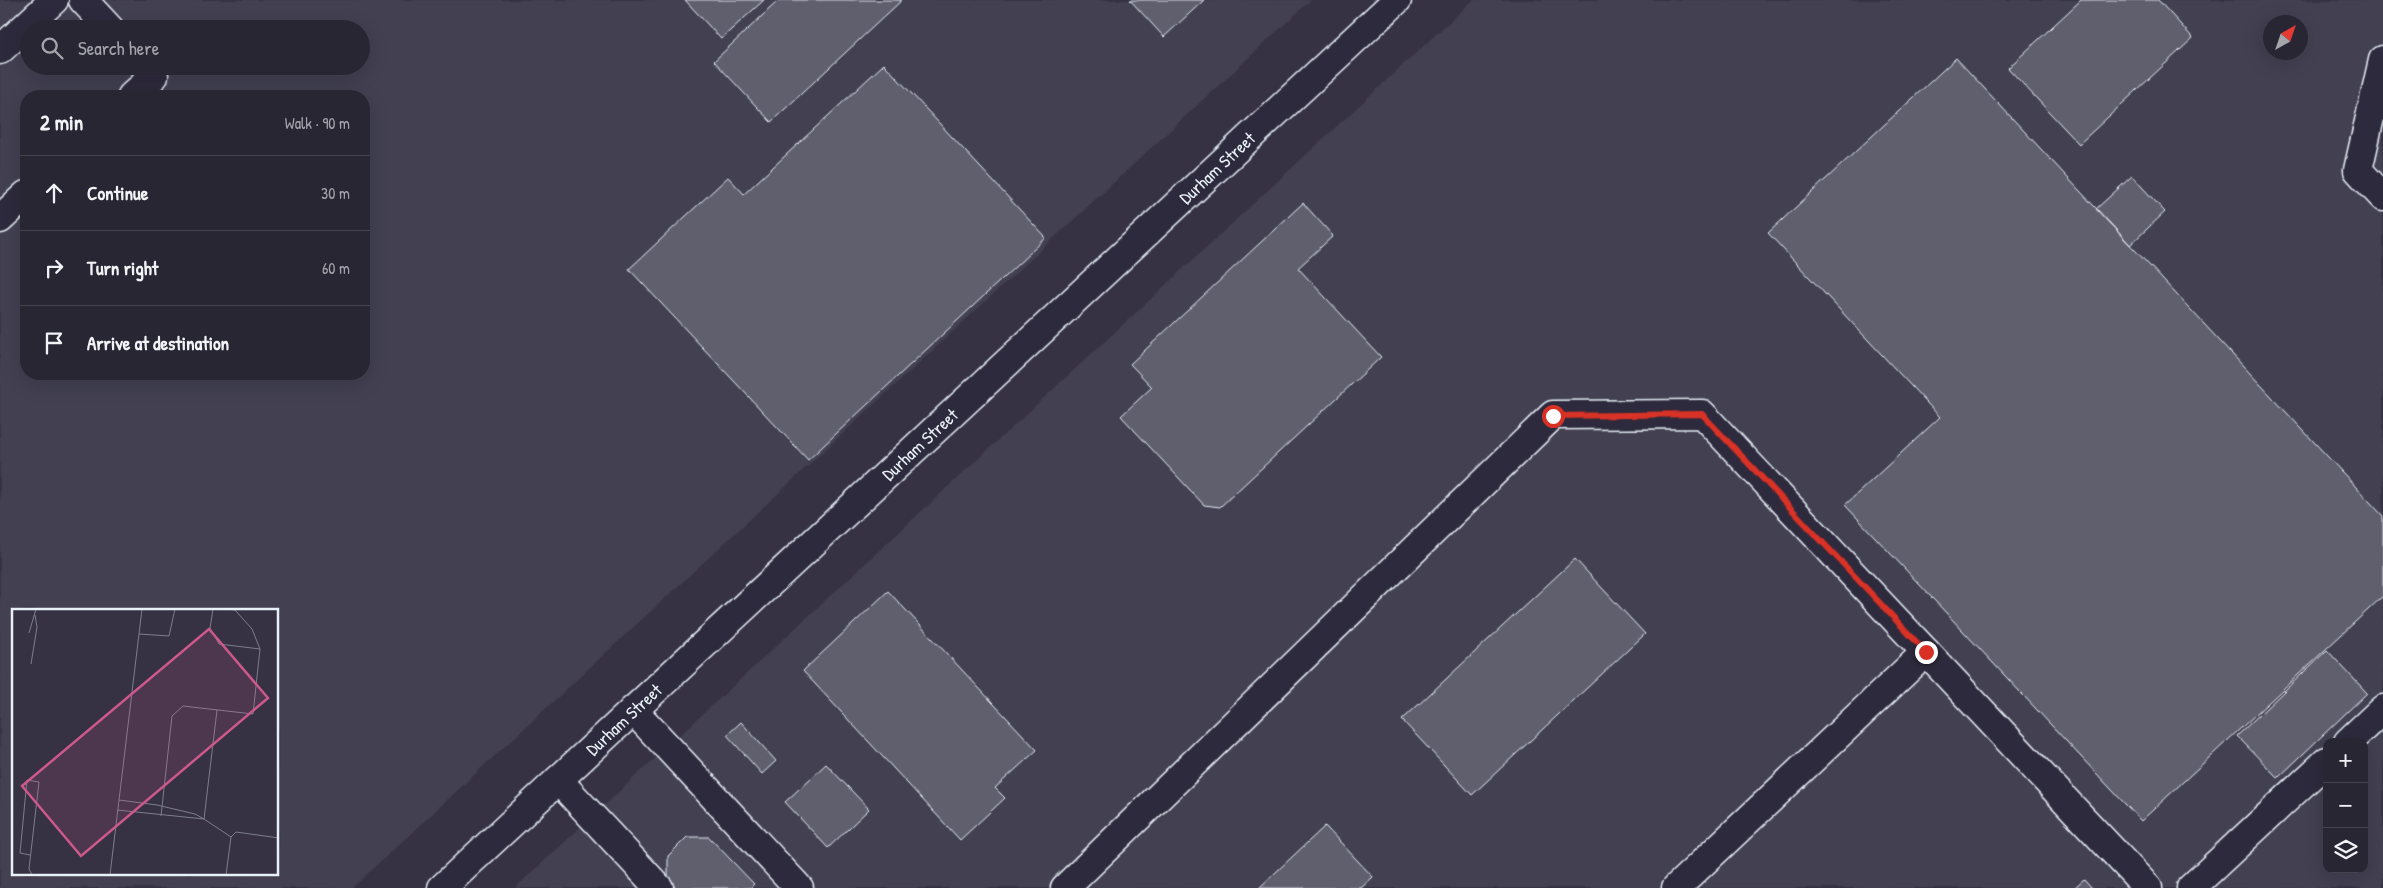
<!DOCTYPE html>
<html lang="en">
<head>
<meta charset="utf-8">
<style>
	:root { --surface:#282633; --page:#302e3b; --text:#f1f3f6; --muted:#a5a5ac; --line:#44434e }
	body { margin:0; font-family:"Patrick Hand",sans-serif; background:var(--page); color:var(--text) }
	.controls { position:absolute; right:15px; bottom:15px; display:grid; overflow:hidden; border-radius:10px; box-shadow:0 5px 20px #0002 }
	.controls button { width:45px; height:45px; display:grid; place-items:center; padding:0; border:0; border-bottom:1px solid var(--line); background:var(--surface); color:var(--text); font:25px sans-serif }
	.compass { position:absolute; left:2263px; top:15px; width:45px; height:45px; border-radius:50%; background:var(--surface); box-shadow:0 5px 20px #0002; rotate:40deg }
	.stop { position:absolute; width:15px; height:15px; margin:-11px; border:4px solid #d93025; border-radius:50%; background:#fff }
	.stop.end { background:#d93025; border-color:#fff; box-shadow:0 1px 5px #0008 }
	.list { margin:0; padding:0; list-style:none }
	h2 { display:flex; justify-content:space-between; align-items:center; height:65px; margin:0; padding:0 20px; font-size:21px }
	h2 small { font-size:16px; font-weight:400; color:var(--muted) }
	.list li { display:grid; grid-template-columns:32px 1fr auto; gap:15px; align-items:center; box-sizing:border-box; height:75px; padding:0 20px; border-top:1px solid var(--line) }
	.list b { display:block; font-size:19px; white-space:nowrap }
	.list em { font-size:16px; font-style:normal; color:var(--muted) }
	.icon { flex:none; width:28px; height:28px; fill:none; stroke:currentColor; stroke-width:2; stroke-linecap:round; stroke-linejoin:round }
	.map { position:relative; flex:none; width:2383px; height:888px; overflow:hidden }
	.search { position:absolute; background:var(--surface); box-shadow:0 5px 20px #0002; left:20px; top:20px; width:350px; height:55px; display:flex; align-items:center; gap:12px; box-sizing:border-box; padding:0 18px; border-radius:28px; color:var(--muted); font-size:19px }
	.panel { position:absolute; background:var(--surface); box-shadow:0 5px 20px #0002; left:20px; top:90px; width:350px; height:290px; border-radius:20px }
	.map>svg:first-child { display:block }
	.built { fill:#433f51; fill-rule:evenodd }
	.building { fill:#605e6e; stroke:#e8f1f8 }
	.lines { fill:none; stroke-linecap:round; stroke-linejoin:round }
	.minor-casing { stroke:#e8f1f8; stroke-width:31 }
	.minor { stroke:#2f2a3d; stroke-width:28 }
	.route { stroke:#d93025; stroke-width:6 }
	.labels { text-anchor:middle; dominant-baseline:central; stroke-width:4.5; stroke-linejoin:round; paint-order:stroke }
	.street-label { font-size:18px; fill:#e8f1f8; stroke:#2f2a3d }
	.inset-road { fill:none; stroke:#7d7e8c; stroke-width:1 }
	.view { fill:#cd598a; fill-opacity:0.15; stroke:#cd598a; stroke-width:2.5 }
	.inset-edge { fill:none; stroke:#e8f1f8; stroke-width:2.5 }
</style>
</head>
<body>
<div class="map">
<svg width="2383" height="888" viewBox="0 0 2383 888">
	<rect width="100%" height="100%" fill="#363244"/>
	<filter id="ink" filterUnits="userSpaceOnUse"><feTurbulence type="fractalNoise" baseFrequency=".02" numOctaves="2"/><feDisplacementMap in="SourceGraphic" scale="10" xChannelSelector="R" yChannelSelector="G"/><feConvolveMatrix kernelMatrix="1 2 1 2 8 2 1 2 1" color-interpolation-filters="sRGB"/></filter>
	<g filter="url(#ink)">
		<path class="built" d="M0 0H1311L352 888H0ZM29 29H361V66H29ZM26 96H364V374H26ZM14 610H278V874H14Z
			M1473 0H2383V888H515ZM2270 22H2300V52H2270ZM2327 742H2364V869H2327Z"/>
		<path class="building" d="M685 0H764L721 39Z
			M779 0H902L771 122 714 61Z
			M1130 0H1204L1164 37Z
			M2081 0H2158L2193 38 2079 144 2008 68Z
			M1956 58 2383 516V596L2141 821 1845 505 1940 417 1768 233Z
			M884 64 1046 238 808 460 629 269 728 177 744 194Z
			M2132 176 2165 212 2130 245 2096 209Z
			M1303 203 1333 236 1298 268 1381 357 1220 507 1204 505 1121 416 1152 387 1130 364Z
			M1575 559 1645 634 1472 795 1402 720Z
			M888 591 1037 750 995 788 1005 798 960 840 803 671Z
			M2327 650 2367 693 2278 778 2237 736Z
			M741 722 776 761 762 774 727 735Z
			M826 764 869 809 828 848 785 802Z
			M1325 826 1373 877 1361 888H1259Z
			M687 837H709L754 884 750 888H676L668 879V856Z
			M2084 879 2092 888H2074Z"/>
		<g class="lines">
			<defs>
				<g id="minor">
					<path d="M83 0 110 29"/>
					<path d="M0 50 54 0"/>
					<path d="M2383 60 2358 170 2383 197"/>
					<path d="M132 96 154 76 145 66"/>
					<path d="M0 219 26 195"/>
					<path d="M633 710 799 888"/>
					<path d="M2348 742 2383 709"/>
					<path d="M558 780 659 888"/>
					<path id="s1" d="M442 888 1397 0"/>
					<path d="M1065 888 1553 415 1702 414 2148 888"/>
					<path d="M1676 888 1926 652"/>
					<path d="M2191 888 2327 761"/>
				</g>
			</defs>
			<use href="#minor" class="minor-casing"/>
			<use href="#minor" class="minor"/>
		</g>
	</g>
	<g class="lines" filter="url(#ink)">
		<path class="route" d="M1553 416 1702 414 1926 652"/>
	</g>
	<g class="labels">
		<g class="street-label">
			<text stroke="none"><textPath href="#s1" startOffset="1058">Durham Street</textPath></text>
			<text stroke="none"><textPath href="#s1" startOffset="652">Durham Street</textPath></text>
			<text stroke="none"><textPath href="#s1" startOffset="248">Durham Street</textPath></text>
		</g>
	</g>
	<g transform="translate(12 609)">
		<rect width="266" height="266" fill="#363244"/>
		<path class="inset-road" d="M201 0 198 19 207 35 248 40M17 24 24 0M127 25 157 27 163 0M19 55 25 18 23 6M107 191 145 196 183 205 192 210 205 101M105 201 192 210 219 228 224 223 267 229M149 207 160 107 171 97 241 105 248 40 240 20 223 1 215 0M18 246 8 244 15 171 27 173 17 260 20 266M98 266 130 0M214 266 219 228"/>
		<path class="view" d="M197 20 256 89 69 247 10 177Z"/>
		<rect width="266" height="266" class="inset-edge"/>
	</g>
</svg>
<div class="controls">
<button>+</button>
<button>−</button>
<button><svg class="icon" aria-label="layers" viewBox="0 0 24 24"><path d="M12 4l9 5-9 5-9-5zM3 14l9 5 9-5"/></svg></button>
</div>
<svg class="compass" viewBox="-18 -18 36 36"><path d="M0-13l5 13h-10z" fill="#e53935"/><path d="M0 13l5-13h-10z" fill="#a5a5ac"/></svg>
<div class="stop" style="left:1553px;top:416px"></div>
<div class="stop end" style="left:1926px;top:652px"></div>
<div class="search"><svg class="icon" aria-label="search" viewBox="0 0 24 24"><circle cx="10" cy="10" r="6"/><path d="M15 15l6 6"/></svg>Search here</div>
<section class="panel">
<h2>2 min<small>Walk · 90 m</small></h2>
<ul class="list">
<li><svg class="icon" aria-label="ahead" viewBox="0 0 24 24"><path d="M12 20V5M6 11l6-6 6 6"/></svg><div><b>Continue</b></div><em>30 m</em></li>
<li><svg class="icon" aria-label="right" viewBox="0 0 24 24"><path d="M7 20v-9h11M14 6l5 5-5 5"/></svg><div><b>Turn right</b></div><em>60 m</em></li>
<li><svg class="icon" aria-label="arrive" viewBox="0 0 24 24"><path d="M6 21V4h12l-3 4 3 4H6"/></svg><div><b>Arrive at destination</b></div></li>
</ul>
</section>
</div>
</body>
</html>
